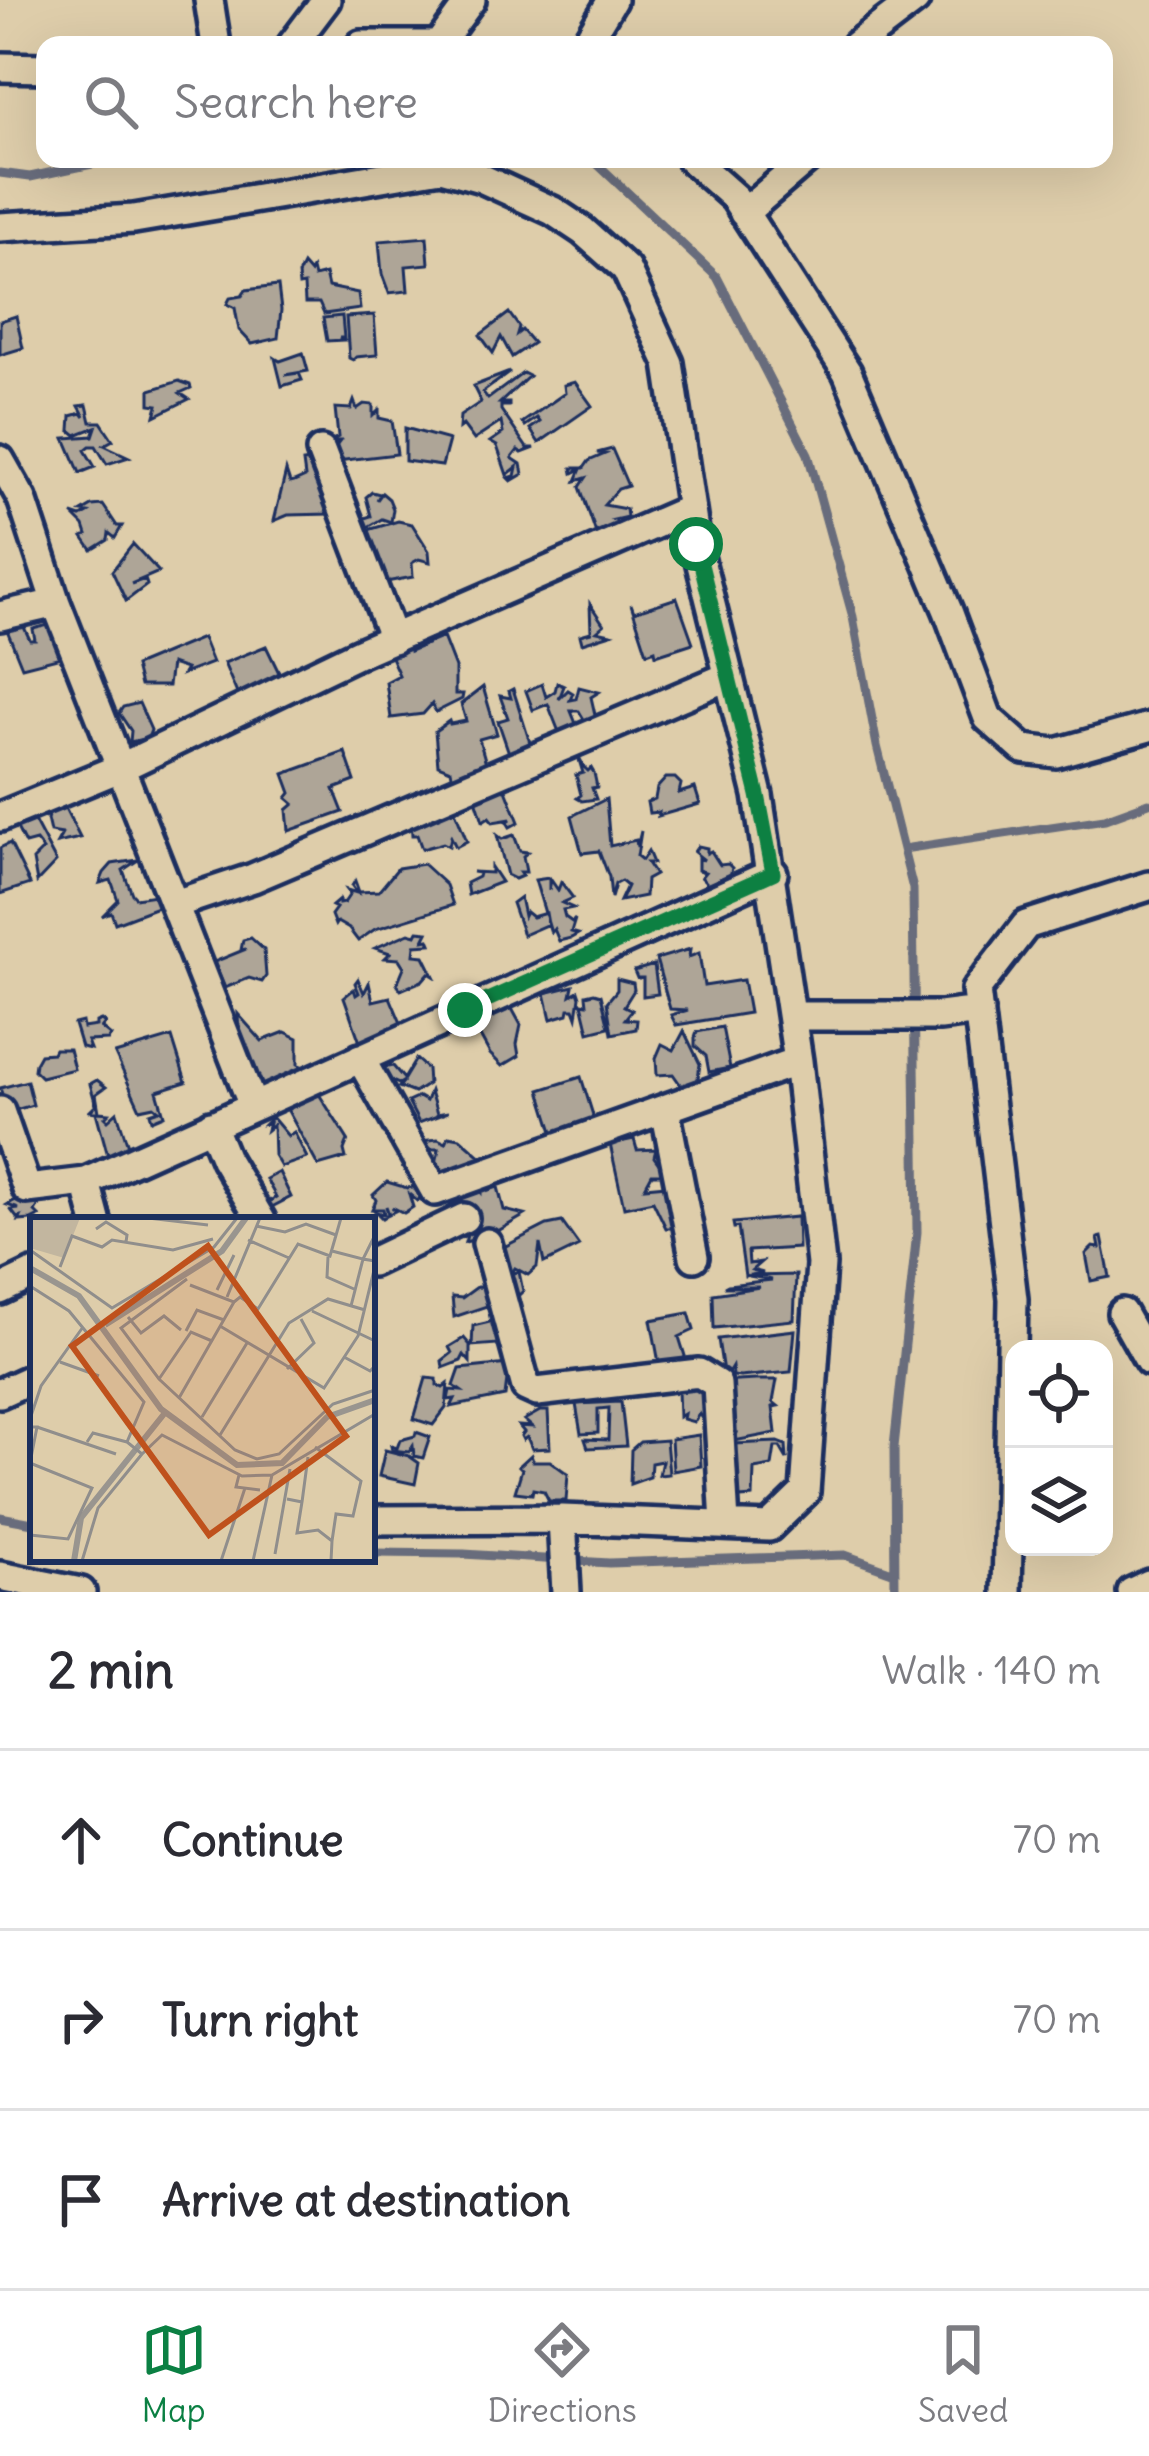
<!DOCTYPE html>
<html lang="en">
<head>
<meta charset="utf-8">
<style>
	:root { --surface:#fff; --page:#f7f7f7; --text:#2b2b33; --muted:#7c7c81; --line:#e1e1e2; --accent:#0b8043 }
	body { margin:0; font-family:Delius,sans-serif; background:var(--page); color:var(--text) }
	.controls { position:absolute; right:36px; bottom:36px; display:grid; overflow:hidden; border-radius:24px; box-shadow:0 12px 48px #0002 }
	.controls button { width:108px; height:108px; display:grid; place-items:center; padding:0; border:0; border-bottom:3px solid var(--line); background:var(--surface); color:var(--text); font:60px sans-serif }
	.stop { position:absolute; width:36px; height:36px; margin:-27px; border:9px solid #0b8043; border-radius:50%; background:#fff }
	.stop.end { background:#0b8043; border-color:#fff; box-shadow:0 3px 12px #0008 }
	.list { margin:0; padding:0; list-style:none }
	h2 { display:flex; justify-content:space-between; align-items:center; height:156px; margin:0; padding:0 48px; font-size:51px }
	h2 small { font-size:39px; font-weight:400; color:var(--muted) }
	.list li { display:grid; grid-template-columns:78px 1fr auto; gap:36px; align-items:center; box-sizing:border-box; height:180px; padding:0 48px; border-top:3px solid var(--line) }
	.list b { display:block; font-size:45px; white-space:nowrap }
	.list em { font-size:39px; font-style:normal; color:var(--muted) }
	.icon { flex:none; width:66px; height:66px; fill:none; stroke:currentColor; stroke-width:2; stroke-linecap:round; stroke-linejoin:round }
	.map { position:relative; flex:none; width:1149px; height:1592px; overflow:hidden }
	.search { position:absolute; background:var(--surface); box-shadow:0 12px 48px #0002; left:36px; right:36px; top:36px; height:132px; display:flex; align-items:center; gap:30px; box-sizing:border-box; padding:0 42px; border-radius:24px; color:var(--muted); font-size:45px }
	.sheet { height:696px; background:var(--surface) }
	nav { display:flex; justify-content:space-around; align-items:center; box-sizing:border-box; height:168px; border-top:3px solid var(--line); background:var(--surface); font-size:33px; color:var(--muted) }
	nav a { display:grid; justify-items:center; gap:6px }
	nav .on { color:var(--accent) }
	.map>svg:first-child { display:block }
	.lines { fill:none; stroke-linecap:round; stroke-linejoin:round }
	.stream { stroke:#676c7b; stroke-width:9 }
	.building { fill:#aea597; stroke:#1b2f5e; stroke-width:3 }
	.street-casing { stroke:#1b2f5e; stroke-width:36 }
	.street { stroke:#decdaa; stroke-width:27 }
	.route { stroke:#0b8043; stroke-width:15 }
	.inset-river { fill:none; stroke:#99958f; stroke-width:6 }
	.inset-road { fill:none; stroke:#908e8c; stroke-width:3 }
	.view { fill:#bf511c; fill-opacity:0.15; stroke:#bf511c; stroke-width:6 }
	.inset-edge { fill:none; stroke:#1b2f5e; stroke-width:6 }
</style>
</head>
<body>
<div class="map">
<svg width="1149" height="1592" viewBox="0 0 1149 1592">
	<rect width="100%" height="100%" fill="#decdaa"/>
	<filter id="ink" filterUnits="userSpaceOnUse"><feTurbulence type="fractalNoise" baseFrequency=".00833" numOctaves="2"/><feDisplacementMap in="SourceGraphic" scale="24" xChannelSelector="R" yChannelSelector="G"/><feConvolveMatrix kernelMatrix="1 2 1 2 8 2 1 2 1" color-interpolation-filters="sRGB"/></filter>
	<g filter="url(#ink)">
		<g class="lines">
			<path class="stream" d="M592 159 717 277 808 454 853 617 877 746 913 889 917 1232 894 1447 895 1592
				M0 173 30 177 116 159
				M903 849 1105 819 1149 803
				M0 1517 33 1523
				M372 1553 464 1554 609 1563 845 1555 895 1573"/>
		</g>
		<path class="building" d="M427 237 429 264 406 266 408 291 389 293 382 274 379 241Z
			M303 265 310 273 312 269 314 277 325 274 328 287 358 293 360 309 324 314 319 303H305L304 285 299 286 298 275Z
			M278 286 281 310 278 338 252 344 239 330 235 308 227 304 230 298 242 296 246 290Z
			M509 313 519 327 517 334 522 330 533 343 512 357 501 337 493 353 480 335Z
			M374 315 377 355 356 357 353 360 349 358 346 317Z
			M16 316 23 348 0 355V321Z
			M342 316 344 338H339L343 340 327 341 323 318Z
			M303 353 308 371 285 375 299 373 302 380 282 386 275 358 280 361Z
			M510 372 483 392 488 399 523 373 529 376 500 403H509V406H501V410L527 448H535L522 453 518 450 512 458 521 464 523 474 511 481 508 478 515 476 517 467 507 475 497 446 490 442 503 433 501 422 474 440 463 425 459 428 460 416 481 402 473 386Z
			M179 381 190 385 191 388 180 393 189 399 155 416 158 405 150 404V390Z
			M575 382 592 406 539 443 530 429 540 422 537 418 525 426 522 423 565 393 564 385Z
			M354 401 357 409 364 404 373 405V416L379 410V418L392 421 397 454 336 461 334 449 340 441H330L338 437 335 408 351 409Z
			M87 405 91 422H101L113 440 104 445 129 457 107 464 96 446H90L85 450 95 467 80 473 65 438 93 436 96 427 76 435 70 430 71 416 82 413 85 417 79 406Z
			M405 428 449 440 442 466 405 461Z
			M612 449 628 486 618 489 604 505 626 509 627 517 614 520 623 523 618 529 597 536 580 487 586 478 576 481 581 469 573 473 572 468H584L589 461 605 454 597 453Z
			M311 461 330 514 288 515 274 521 286 471 290 483 294 482 305 477 303 462Z
			M372 492 380 494 377 500 382 493 389 499 393 509 391 522 382 519 366 528 368 540 358 520 371 516 366 497Z
			M103 505 117 526H122L115 538 109 533 108 540 92 550 83 537 87 535 84 526 72 514 81 517 88 513 82 512 92 506Z
			M398 521 412 524 429 551 430 562 419 559 412 563 413 577 386 582 368 530Z
			M133 544 159 572 131 584 145 579 147 585 126 601 112 571Z
			M677 598 693 643 656 655 655 650 647 653 631 604 634 612Z
			M590 604 604 625 597 631 611 634 582 643 580 635 591 632Z
			M52 624 65 656 22 667 7 630 23 625 30 640H35L33 629Z
			M408 635 410 651 443 637 455 668V694H463L462 699 436 712 432 704 423 714 391 718 386 682 399 675 386 646Z
			M202 638 212 663 183 674 186 669 171 664 168 686H140L135 666Z
			M266 646 284 683 238 696 224 663Z
			M557 683 564 686 559 699 568 690 573 693 570 700 576 699 579 687 599 692 591 697 596 719 585 721 579 711H571L577 726 559 732 548 704 533 710 526 691 542 684 546 697 555 691Z
			M483 687 497 734 479 739 488 770 453 779 451 770 438 765 435 731 449 721 450 724 466 721 461 704Z
			M513 689 532 749 510 756 498 721 508 718 500 696 511 698 509 691Z
			M139 703 151 730 148 738 130 742 131 731 119 713 123 707Z
			M345 752 355 781 334 789 343 812 289 831 287 810 294 804 287 798 291 793 284 774Z
			M577 753 584 767 588 771 591 768 594 773 597 787 592 788 596 799 582 801 577 798 581 795 576 775 583 773Z
			M666 778H675L681 784 679 793 695 788 700 804 658 816 659 812 649 813 647 802 655 799 657 788Z
			M505 787 519 822 510 827 507 822 511 819 493 822 489 817 483 821 476 799Z
			M606 799 610 846 636 840 637 847 641 831 637 856 642 860 648 851 653 863H647L655 875 646 880 645 896 620 901 627 886 621 881 615 884 611 898 609 877 599 851 582 853 572 816Z
			M63 804 80 838 57 843 62 834 50 832 47 819 51 809Z
			M453 806 467 841 456 847 451 837 449 846 443 843 422 849 417 835H412L411 820Z
			M30 813 56 862 37 882 33 860 43 850 36 841 25 844 13 820Z
			M497 835 502 839 514 835 520 851 528 852 523 856 526 872H519L522 876 515 879 507 875Z
			M10 843 30 884 0 894V848Z
			M698 846 707 848V853L711 851 720 865 728 864 732 868 730 876H737L703 897 706 882 701 877 705 872 698 870V858L704 860 694 852Z
			M138 860 123 870 132 894 136 898 161 894 168 903 115 923 111 912 102 916 118 900 111 880 100 883 104 873 112 864Z
			M423 864 446 885 453 905 375 929 358 941 349 929 337 922 335 925 331 915 336 908 332 906 339 900V904L344 903 350 894 347 890 357 893 352 886 355 881 359 892 379 891 398 868Z
			M491 867 501 882 468 895 466 883 478 877 479 873 472 872 491 873Z
			M549 878V890L551 880 558 890 561 882 573 898 562 903 573 908 563 910 565 917 572 922 575 919 571 932 578 934 571 938 559 941 554 929 551 933 535 880Z
			M520 897 524 916 526 912 532 917 546 913 548 924 523 935 512 903Z
			M418 931 428 932 424 940 429 939 431 944 415 945 414 955 424 956 434 976 429 973 422 981 401 990 397 984 404 967 399 959 385 958 390 953 375 948 409 933 416 935Z
			M251 938 264 950 266 976 262 982 249 978 225 988 214 962 246 949 241 950 243 940Z
			M690 949 689 957 699 953 704 986 743 980 749 1013 676 1025 671 1015 688 1010 670 1009 656 959Z
			M654 965 658 994 643 996V978H637L634 971Z
			M358 979 364 993 369 983 373 1001 390 997 401 1023 384 1031 387 1038 362 1048 344 997 354 989 356 995 359 993 355 983Z
			M617 979 633 983 634 990 624 1006 632 1010 625 1019 637 1020 636 1029 612 1034 607 1002 617 990Z
			M573 986 571 995 578 991 580 997 577 1017 574 1009H569L568 1014 551 1019 545 993Z
			M594 993 601 995 609 1027 589 1032 582 1003 587 1004 586 995Z
			M510 1005 521 1025 517 1044 519 1056 502 1066 490 1054 474 1025Z
			M238 1014 262 1041 285 1032 298 1038V1064L313 1073 261 1099 240 1057Z
			M101 1020 105 1023 101 1028 111 1036 108 1040 87 1041 90 1049 81 1047 74 1024 82 1022 83 1028 96 1026V1022Z
			M722 1027 730 1068 709 1072 706 1056 695 1046V1038L697 1032Z
			M684 1031 700 1064 697 1085 687 1094 673 1074 657 1075 656 1058 662 1044 674 1050Z
			M172 1037 186 1082 157 1091 164 1115 152 1120 150 1113 159 1110 154 1106 140 1109 115 1054Z
			M54 1049H69L74 1069 41 1077 34 1070 35 1063 40 1054 52 1053Z
			M416 1059 427 1069 428 1084 414 1093 399 1087 404 1081 399 1084 379 1075 382 1068 393 1066 404 1079Z
			M581 1077 597 1128 556 1141 540 1090Z
			M97 1080 106 1087 96 1094 99 1112 109 1113 105 1117 108 1120 117 1112 131 1155 110 1163 96 1112 90 1111 96 1105 90 1084Z
			M27 1081 33 1105 8 1112 0 1088Z
			M317 1091 348 1140 344 1150 346 1158 318 1166 287 1109Z
			M430 1091 437 1114 448 1112 419 1123 408 1102 419 1097 426 1101Z
			M272 1117 288 1136 294 1132 307 1158 281 1167 274 1155 273 1125 267 1130 269 1123 265 1124Z
			M449 1136 460 1138 484 1159 446 1176 444 1173 438 1182 430 1162 437 1159 439 1149H431L420 1141 438 1139 446 1143Z
			M634 1139 637 1150 656 1149 654 1157 659 1164 671 1168 669 1174H652L645 1187 667 1185 672 1228H666L653 1201 624 1207 610 1144Z
			M279 1172 291 1197 268 1209 264 1205 276 1197 266 1179Z
			M491 1181 489 1190 498 1187 504 1210 525 1215 491 1235 465 1242 474 1211 444 1202 475 1184 481 1192V1184Z
			M387 1182 407 1188 425 1185 423 1196 417 1201 409 1194 413 1207 404 1213 392 1207 395 1211 389 1214 386 1206 388 1214 382 1218 376 1212 384 1214 383 1209H372L376 1200 373 1195Z
			M60 1197 62 1199 43 1203 42 1199 35 1212 39 1216 31 1220 19 1221 21 1217 17 1218 11 1210 19 1209 7 1205 19 1198Z
			M797 1217 798 1248 748 1251 749 1264 761 1262 752 1270 763 1273 745 1276 738 1227 734 1228 733 1223Z
			M562 1222 579 1246 544 1263 540 1244 537 1267 528 1275 515 1268 512 1273 519 1272 523 1291 516 1298 513 1282 496 1251 547 1225Z
			M1102 1237 1110 1277 1091 1281 1086 1254 1093 1247 1100 1248 1098 1238Z
			M796 1275 794 1320 714 1328 713 1294 760 1287H724L728 1285 772 1280 749 1276Z
			M477 1287 491 1288 490 1305 454 1317 452 1297 462 1298Z
			M689 1313 694 1330 679 1337 685 1356 681 1366 659 1363 651 1320Z
			M494 1321 499 1344 472 1346 473 1326Z
			M795 1330 791 1372 740 1377 733 1376 732 1367 726 1377 723 1372 718 1339Z
			M464 1338 470 1345V1362L464 1355 461 1361 443 1368 442 1361 452 1353 449 1347Z
			M509 1364 505 1396 451 1407 455 1399 448 1400 450 1390 461 1391 454 1386 460 1369Z
			M426 1378 437 1379V1385L443 1388 448 1384 446 1408 433 1425 414 1419Z
			M756 1380H777L773 1402 778 1406 773 1407 776 1433 734 1441 737 1433H731L720 1382Z
			M712 1385 713 1419H702L699 1414 694 1422 683 1419 684 1414 679 1417 678 1390Z
			M621 1402 626 1446 588 1448 585 1439 608 1440 609 1408 598 1409V1433L581 1434 576 1404Z
			M540 1411H548L550 1448 532 1449 527 1437 523 1440 521 1436 524 1432 519 1426 532 1427 524 1420Z
			M416 1432 430 1437 423 1458 414 1456 413 1446 409 1452 392 1450 391 1446 397 1448 400 1440 415 1436Z
			M699 1435 701 1466 673 1471 671 1439Z
			M666 1440 669 1474 659 1475 662 1461 651 1463 650 1477 630 1484 631 1450 640 1442Z
			M778 1442 786 1445 787 1459 780 1447H775L772 1466 754 1469 753 1497 725 1499 734 1444Z
			M385 1450 409 1456 419 1463 415 1484 379 1476Z
			M531 1455 533 1461H550L568 1474 566 1501H549L544 1491 533 1489 532 1494 515 1492 522 1469 519 1466Z"/>
		<g class="lines">
			<defs>
				<path id="street" d="M209 0 216 45
					M439 44 471 0
					M292 45 326 0
					M361 45H443
					M585 45 612 0
					M856 45 915 0
					M0 67 45 68
					M691 159 735 198 847 372 948 611 988 718 1023 749 1056 753 1149 727
					M744 213 807 159
					M0 227 134 219 441 167 481 178 553 211 583 231 626 269 669 363 696 544 758 795 798 1061 821 1264 805 1492 769 1527 562 1519 372 1520
					M321 451 393 639
					M0 460 22 499 56 603 253 1106
					M0 616 56 603
					M0 817 122 767 359 653 690 509
					M175 904 253 878 729 676
					M792 1016H940L979 1011
					M360 1058 435 1191 798 1061
					M665 1109 694 1257
					M0 1111 27 1189 86 1182
					M211 1125 225 1159 261 1220
					M96 1220 86 1182 773 873
					M487 1243 526 1387 537 1392 699 1373 717 1384 725 1524
					M372 1262 464 1218
					M0 1290 33 1274
					M1122 1313 1149 1361
					M0 1393 33 1378
					M562 1519 566 1592
					M0 1576 81 1592
					M1007 1592 1013 1299 976 990 1026 925 1149 886
					M1132 1592 1149 1584"/>
			</defs>
			<use href="#street" class="street-casing"/>
			<use href="#street" class="street"/>
		</g>
	</g>
	<g class="lines" filter="url(#ink)">
		<path class="route" d="M465 1010 773 873 758 795 696 544"/>
	</g>
	<g transform="translate(30 1217)">
		<rect width="345" height="345" fill="#decdaa"/>
		<path d="M0 1H50L34 41 0 31Z" fill="#c2b69f"/>
		<path class="inset-river" d="M0 51 49 79 131 192 207 248 252 246 297 200 345 183M75 108 192 34 216 1M44 344 51 301 134 197"/>
		<path class="inset-road" d="M118 1 178 8M226 9 255 15 276 7 306 18M66 12 76 5 97 18 96 25M345 18 333 42 345 44M218 23 259 41M0 33 82 91 184 30 207 1M302 34 333 42 321 89M298 40 297 60 324 72M30 50 42 19 72 30 82 23 143 33 183 22M157 62 91 111 129 162 205 233 227 242 249 237 303 187 345 173M0 69 39 94 114 185 97 225 112 237 132 218 212 259 242 258 345 197M187 73 204 38M197 80 230 1M204 85 210 80 228 92 268 27 300 39 311 1M282 94 345 124M98 100 111 116 134 99 151 113M190 109 294 171 328 119 345 49M156 114 167 93 194 103M314 140 340 154 345 149M30 145 69 159M257 152 284 126 271 102M129 162 161 115 182 124M149 181 204 85 160 68M172 200 217 126M0 202 11 169 53 110M0 210H7L0 246M7 210 86 237M190 218 259 106 298 82 335 93M57 225 63 216 97 225M285 230 331 264 323 299 306 297 302 324M0 246 62 271 38 322 0 318M209 258 206 270 230 273M257 282 272 285 267 316 288 313 302 324 301 344M272 285 278 240M245 337 260 252M52 344 68 291 112 237M191 344 215 271M223 344 242 258"/>
		<path class="view" d="M178 29 316 219 179 318 42 129Z"/>
		<rect width="345" height="345" class="inset-edge"/>
	</g>
</svg>
<div class="controls">
<button><svg class="icon" aria-label="locate" viewBox="0 0 24 24"><circle cx="12" cy="12" r="6"/><path d="M12 2v4M12 18v4M2 12h4M18 12h4"/></svg></button>
<button><svg class="icon" aria-label="layers" viewBox="0 0 24 24"><path d="M12 4l9 5-9 5-9-5zM3 14l9 5 9-5"/></svg></button>
</div>
<div class="stop" style="left:696px;top:544px"></div>
<div class="stop end" style="left:465px;top:1010px"></div>
<div class="search"><svg class="icon" aria-label="search" viewBox="0 0 24 24"><circle cx="10" cy="10" r="6"/><path d="M15 15l6 6"/></svg>Search here</div>
</div>
<section class="sheet">
<h2>2 min<small>Walk · 140 m</small></h2>
<ul class="list">
<li><svg class="icon" aria-label="ahead" viewBox="0 0 24 24"><path d="M12 20V5M6 11l6-6 6 6"/></svg><div><b>Continue</b></div><em>70 m</em></li>
<li><svg class="icon" aria-label="right" viewBox="0 0 24 24"><path d="M7 20v-9h11M14 6l5 5-5 5"/></svg><div><b>Turn right</b></div><em>70 m</em></li>
<li><svg class="icon" aria-label="arrive" viewBox="0 0 24 24"><path d="M6 21V4h12l-3 4 3 4H6"/></svg><div><b>Arrive at destination</b></div></li>
</ul>
</section>
<nav>
<a class="on"><svg class="icon" aria-label="map" viewBox="0 0 24 24"><path d="M3 6l6-2 6 2 6-2v14l-6 2-6-2-6 2zM9 4v14M15 6v14"/></svg>Map</a>
<a><svg class="icon" aria-label="directions" viewBox="0 0 24 24"><path d="M12 3l9 9-9 9-9-9zM9 14v-3h6M13 9l2 2-2 2"/></svg>Directions</a>
<a><svg class="icon" aria-label="saved" viewBox="0 0 24 24"><path d="M7 4h10v16l-5-4-5 4z"/></svg>Saved</a>
</nav>
</body>
</html>
